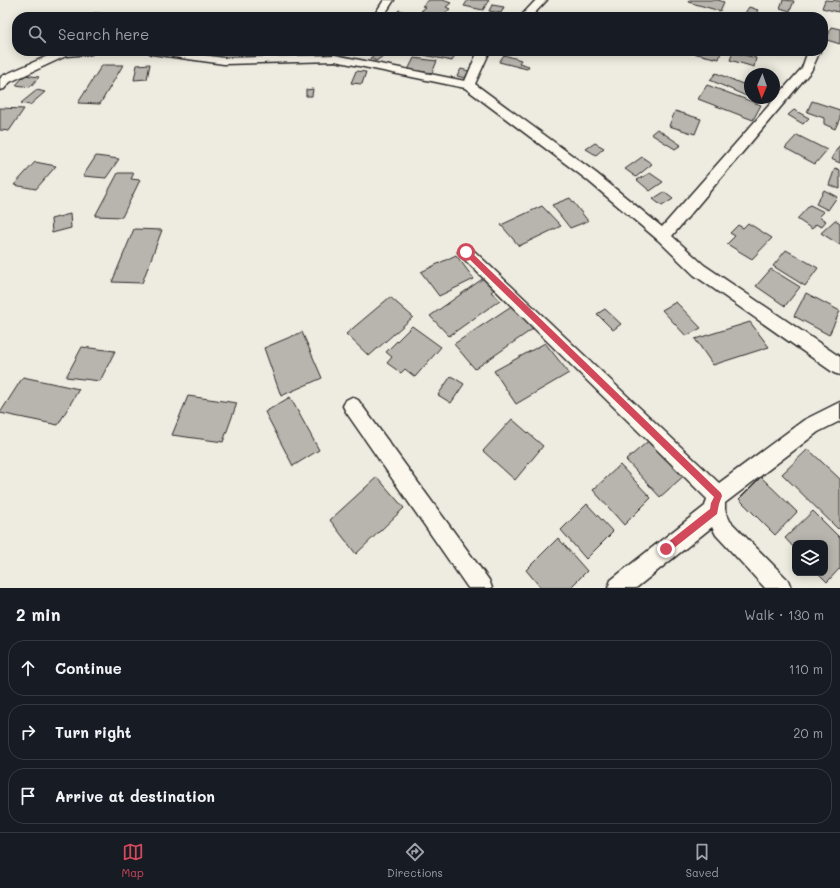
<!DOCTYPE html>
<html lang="en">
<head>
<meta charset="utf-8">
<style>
	:root { --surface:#171b24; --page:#20242c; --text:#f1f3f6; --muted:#9ea1a6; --line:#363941; --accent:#d1495b }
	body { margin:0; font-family:Mali,sans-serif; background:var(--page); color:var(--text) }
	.controls { position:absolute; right:12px; bottom:12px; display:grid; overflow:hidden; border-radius:8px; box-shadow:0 2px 10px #0003 }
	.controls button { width:36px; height:36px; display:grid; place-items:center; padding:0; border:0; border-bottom:1px solid var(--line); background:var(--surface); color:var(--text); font:20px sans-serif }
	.compass { position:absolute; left:744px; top:68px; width:36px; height:36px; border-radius:50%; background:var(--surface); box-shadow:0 2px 10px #0003; rotate:182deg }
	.stop { position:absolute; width:12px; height:12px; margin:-9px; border:3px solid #d1495b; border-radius:50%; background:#fff }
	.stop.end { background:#d1495b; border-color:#fff; box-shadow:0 1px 4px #0008 }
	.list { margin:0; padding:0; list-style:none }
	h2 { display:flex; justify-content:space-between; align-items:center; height:52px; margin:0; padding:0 16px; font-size:17px }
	h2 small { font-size:13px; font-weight:400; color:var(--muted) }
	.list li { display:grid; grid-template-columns:26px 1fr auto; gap:12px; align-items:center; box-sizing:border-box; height:56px; margin:0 8px 8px; padding:0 8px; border:1px solid var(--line); border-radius:16px }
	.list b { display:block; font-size:15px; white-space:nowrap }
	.list em { font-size:13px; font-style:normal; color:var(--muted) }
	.icon { flex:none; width:22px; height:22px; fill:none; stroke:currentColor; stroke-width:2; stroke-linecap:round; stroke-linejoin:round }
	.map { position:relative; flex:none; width:840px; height:588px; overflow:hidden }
	.search { position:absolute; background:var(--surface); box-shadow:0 2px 10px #0003; left:12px; right:12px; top:12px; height:44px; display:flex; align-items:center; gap:10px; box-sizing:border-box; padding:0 14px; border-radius:16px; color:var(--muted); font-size:15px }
	.sheet { height:244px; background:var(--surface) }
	nav { display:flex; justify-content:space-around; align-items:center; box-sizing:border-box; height:56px; border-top:1px solid var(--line); background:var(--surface); font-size:11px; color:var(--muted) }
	nav a { display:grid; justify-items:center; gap:2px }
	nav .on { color:var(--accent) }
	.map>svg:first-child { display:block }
	.building { fill:#b8b5ae; stroke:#2b2b2b }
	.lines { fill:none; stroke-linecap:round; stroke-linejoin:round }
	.minor-casing { stroke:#2b2b2b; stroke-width:3 }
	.minor { fill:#fbf7ec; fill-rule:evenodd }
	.route { fill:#d1495b }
</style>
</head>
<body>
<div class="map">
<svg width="840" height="588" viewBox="0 0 840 588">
	<rect width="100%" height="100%" fill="#eeebe0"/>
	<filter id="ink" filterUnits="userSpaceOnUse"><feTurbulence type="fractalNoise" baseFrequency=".025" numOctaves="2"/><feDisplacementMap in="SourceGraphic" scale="8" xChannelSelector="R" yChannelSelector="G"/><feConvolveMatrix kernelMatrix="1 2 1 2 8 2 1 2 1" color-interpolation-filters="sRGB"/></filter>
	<g filter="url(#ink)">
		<path class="building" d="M429 0H443L451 3 446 7 450 9 440 17 421 11 426 7 422 6Z
			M468 0H489L483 10 464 6Z
			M689 0H718L724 2 720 11 688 2Z
			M783 0 794 1 790 11 780 8Z
			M825 0 840 1 838 12 822 8Z
			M492 5 504 7 501 13 489 11Z
			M749 7 758 10 754 17 743 16Z
			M399 10 415 15 413 17H402L395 15Z
			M94 13 114 14 111 17H91Z
			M831 27 840 29V44L827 40Z
			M203 51H248L246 55 202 54Z
			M380 51 386 54 376 61 370 58Z
			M426 51H457L452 61 424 55Z
			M684 51H721L719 59Z
			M733 52 756 58 754 67 730 60Z
			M504 55 521 60 519 63 529 66 527 69 499 62Z
			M414 58 437 61 432 73 408 70Z
			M150 64 147 79 134 80 137 65Z
			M102 65H123L100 104 78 103Z
			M461 69 469 71 465 78 457 76Z
			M356 71 366 72 362 84 351 83Z
			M716 73 750 87V92L746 96 710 80Z
			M25 75 39 77 30 87 16 85Z
			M707 85 761 105 753 120 698 99Z
			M313 89 312 96H306V90Z
			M37 90 45 92 30 105 21 103Z
			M812 101 840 110V118L835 129 824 124V118L807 112Z
			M0 108 24 109 9 131 0 130Z
			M794 110 809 118 803 124 788 115Z
			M675 111 701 119 695 134 669 126Z
			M657 129 681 145 675 149 651 134Z
			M797 135 827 150 815 164 785 148Z
			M595 143 604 148 596 155 586 149Z
			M839 146H840V163L831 159Z
			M96 156 119 159 106 178 83 176Z
			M642 157 652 164 636 177 625 169Z
			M35 162 56 166 36 189 14 185Z
			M835 168 840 170V189L829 185Z
			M118 173H134L131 179 140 180 122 217 95 216Z
			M650 173 663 182 650 191 637 180Z
			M824 190 837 197 828 210 816 204Z
			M664 192 673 199 662 206 653 199Z
			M570 198 588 221 570 228 552 205Z
			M810 205 824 212 819 217 826 221 821 227 816 224 812 229 797 219Z
			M542 206 561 226 519 246 501 225Z
			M70 214 71 228 52 233 51 219Z
			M835 220 840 223V245L821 233Z
			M748 223 772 238 752 259 727 244 735 236 730 233 738 225 743 228Z
			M134 229 162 230 142 283 112 282Z
			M786 250 818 268 805 286 773 266Z
			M456 255 474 279 439 296 421 272Z
			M771 269 800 287 785 306 756 286Z
			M488 275 499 286 491 292 500 300 449 336 430 316Z
			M806 293 840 311 829 335 794 316Z
			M390 297 413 317 369 356 346 334Z
			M676 302 701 328 686 336 662 310Z
			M516 303 537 326 475 369 454 344Z
			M605 309 621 324 613 330 597 314Z
			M750 322 769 347 713 365 695 339Z
			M412 326 441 347 415 377 405 369 401 373 387 363 392 357 386 352Z
			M302 332 322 378 281 396 264 348Z
			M545 343 569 373 516 404 494 371Z
			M82 347 115 351 100 381 66 377Z
			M451 376 464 384 451 403 438 395Z
			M23 377 79 389 58 425 0 413Z
			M188 396 237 403 223 442 172 435Z
			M290 397 319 450 293 466 265 412Z
			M512 419 543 446 515 480 483 451Z
			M653 437 687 473 660 497 626 460Z
			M808 449 840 479V527L838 529 782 474Z
			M620 465 651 498 624 525 593 490Z
			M377 477 404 508 356 554 330 520Z
			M761 477 797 512 775 535 739 499Z
			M587 504 613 532 586 559 561 530Z
			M813 511 840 538V568L827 582 818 573H825V543H795V549L785 538Z
			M558 538 587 571 570 588H541L526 570Z"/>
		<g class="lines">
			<defs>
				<path id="minor" d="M384 0H394L383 17H373Z
					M536 0H547L531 17H520Z
					M59 51H97L91 54 66 56 10 82 4 89 0 90V79L2 76Z
					M146 51H176L224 58 335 55 465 81 478 51H490L475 84 596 173 662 227 802 68 808 51H820L811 71 672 236 704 265 840 357V375L834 373 694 275 658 240 586 179 465 88 335 61 224 64 152 54Z
					M466 246 471 248 719 483 804 420 840 402V421L818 432 725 503V510L730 521 788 580 791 588H765L716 535 712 527 636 588H608L611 580 705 506 707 499 461 256 458 252 461 248Z
					M352 397 358 400 489 580 492 588H468L346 412 343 406 346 400Z"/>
			</defs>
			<use href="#minor" class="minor-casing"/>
			<use href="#minor" class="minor"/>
		</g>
	</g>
	<path class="route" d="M464 250H469L721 493 722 496 719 504 717 514 669 552 666 553 663 552 662 549 663 546 710 509 711 503 714 497 464 254Z"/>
</svg>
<div class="controls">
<button><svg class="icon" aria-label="layers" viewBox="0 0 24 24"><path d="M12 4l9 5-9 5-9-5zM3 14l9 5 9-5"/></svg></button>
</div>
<svg class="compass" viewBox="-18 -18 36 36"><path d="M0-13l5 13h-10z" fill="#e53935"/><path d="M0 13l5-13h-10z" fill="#9ea1a6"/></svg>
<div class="stop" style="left:466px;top:252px"></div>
<div class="stop end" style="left:666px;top:549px"></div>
<div class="search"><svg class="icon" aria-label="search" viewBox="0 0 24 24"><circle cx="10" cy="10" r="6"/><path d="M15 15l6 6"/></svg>Search here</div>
</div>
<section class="sheet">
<h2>2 min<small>Walk · 130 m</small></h2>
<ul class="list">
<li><svg class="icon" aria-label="ahead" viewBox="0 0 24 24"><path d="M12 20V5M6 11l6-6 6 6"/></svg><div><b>Continue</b></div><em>110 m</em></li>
<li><svg class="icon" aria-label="right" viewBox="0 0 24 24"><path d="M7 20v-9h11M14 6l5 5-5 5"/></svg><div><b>Turn right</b></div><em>20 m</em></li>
<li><svg class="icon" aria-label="arrive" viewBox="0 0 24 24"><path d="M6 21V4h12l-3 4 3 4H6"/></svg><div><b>Arrive at destination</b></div></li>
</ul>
</section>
<nav>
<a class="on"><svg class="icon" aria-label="map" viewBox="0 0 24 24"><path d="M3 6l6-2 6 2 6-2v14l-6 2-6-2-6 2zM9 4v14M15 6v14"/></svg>Map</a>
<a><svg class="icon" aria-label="directions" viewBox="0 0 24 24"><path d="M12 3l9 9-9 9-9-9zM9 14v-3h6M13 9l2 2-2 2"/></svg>Directions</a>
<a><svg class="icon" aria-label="saved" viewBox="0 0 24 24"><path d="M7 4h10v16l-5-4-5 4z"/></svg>Saved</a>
</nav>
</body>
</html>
